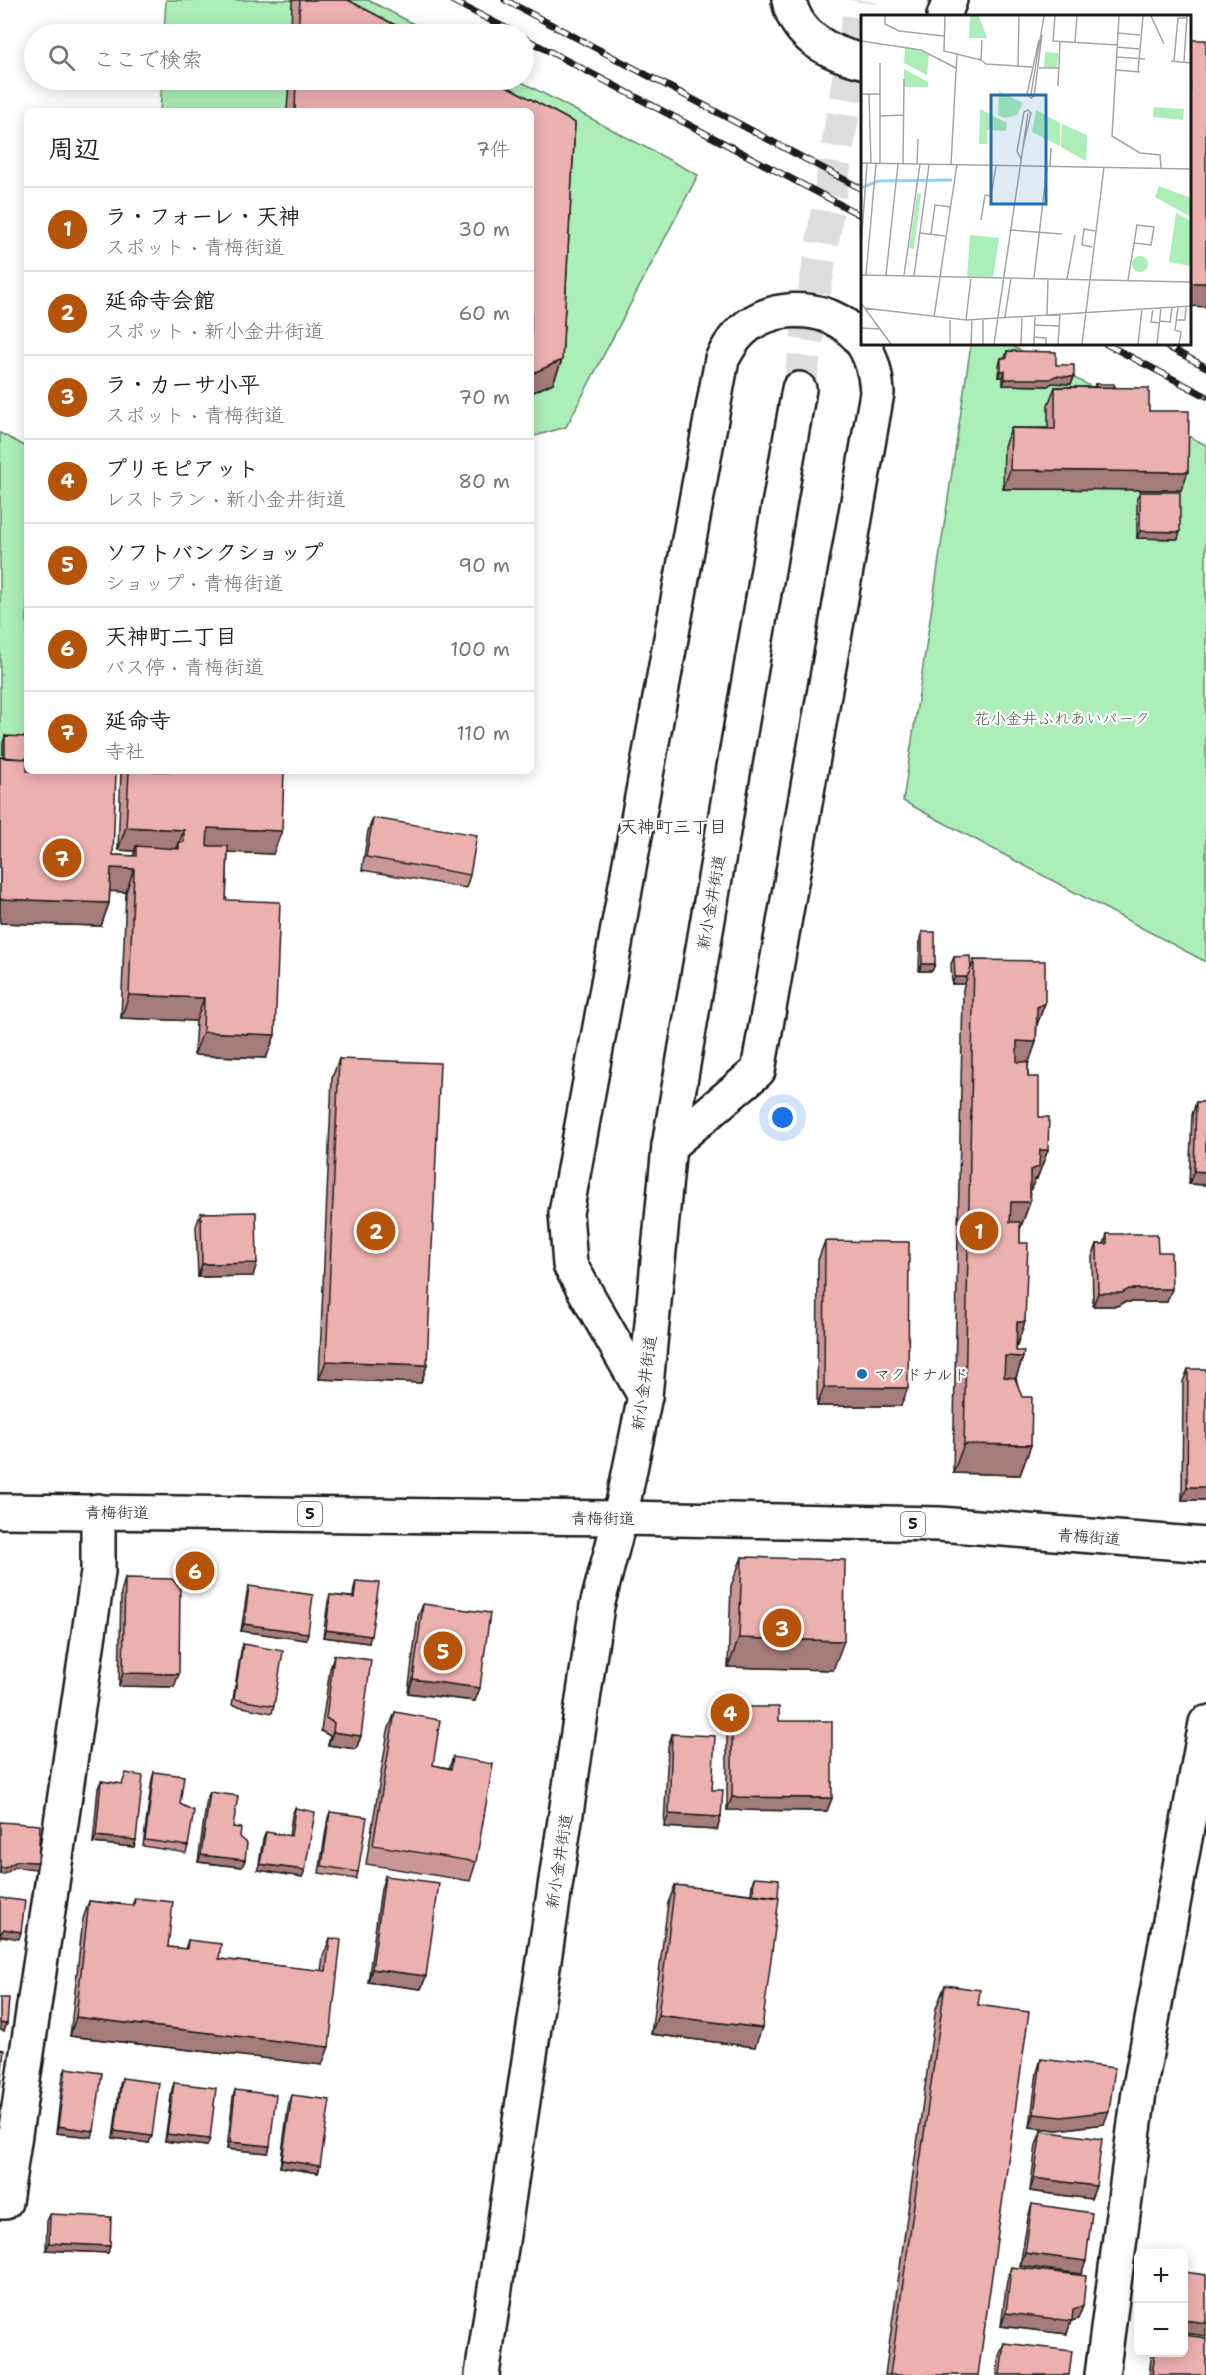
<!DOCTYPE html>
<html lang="ja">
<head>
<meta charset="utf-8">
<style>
	:root { --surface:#fff; --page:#f6f6f6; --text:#222; --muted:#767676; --line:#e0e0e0; --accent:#b45309 }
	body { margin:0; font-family:"Shantell Sans","Klee One",sans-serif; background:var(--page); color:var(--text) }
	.controls { position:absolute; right:18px; bottom:18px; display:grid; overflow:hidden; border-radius:9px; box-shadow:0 3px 15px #0003 }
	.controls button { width:54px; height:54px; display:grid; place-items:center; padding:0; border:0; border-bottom:2px solid var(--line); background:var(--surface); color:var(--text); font:30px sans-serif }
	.you { position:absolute; left:783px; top:1118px; width:21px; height:21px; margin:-15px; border:4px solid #fff; border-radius:50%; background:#1a73e8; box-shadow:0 0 0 9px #1a73e833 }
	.badge { display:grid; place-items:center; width:39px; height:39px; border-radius:50%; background:var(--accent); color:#fff; font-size:20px; font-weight:700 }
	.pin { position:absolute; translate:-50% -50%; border:3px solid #fff; box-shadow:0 2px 6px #0006 }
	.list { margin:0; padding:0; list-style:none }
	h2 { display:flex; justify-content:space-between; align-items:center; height:78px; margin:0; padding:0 24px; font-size:26px }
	h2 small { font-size:20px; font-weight:400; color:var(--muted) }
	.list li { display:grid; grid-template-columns:39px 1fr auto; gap:18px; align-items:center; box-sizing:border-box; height:84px; padding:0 24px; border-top:2px solid var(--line) }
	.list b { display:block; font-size:22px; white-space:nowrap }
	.list p { margin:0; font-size:20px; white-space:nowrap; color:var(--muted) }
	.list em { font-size:20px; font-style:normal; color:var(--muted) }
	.icon { flex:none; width:33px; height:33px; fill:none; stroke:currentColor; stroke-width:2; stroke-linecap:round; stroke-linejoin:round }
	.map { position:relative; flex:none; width:1206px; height:2375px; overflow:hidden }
	.search { position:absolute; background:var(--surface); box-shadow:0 3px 15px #0003; left:24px; top:24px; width:510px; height:66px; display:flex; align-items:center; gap:15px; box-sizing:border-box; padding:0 21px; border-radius:33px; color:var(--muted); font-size:22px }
	.panel { position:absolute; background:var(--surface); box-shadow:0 3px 15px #0003; left:24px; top:108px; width:510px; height:666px; border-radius:9px }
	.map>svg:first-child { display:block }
	.green { fill:#abeeb8; stroke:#64856a; stroke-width:1.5 }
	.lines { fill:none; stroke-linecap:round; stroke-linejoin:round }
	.secondary-tunnel { stroke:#ddd; stroke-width:33; stroke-dasharray:33 16; stroke-linecap:butt }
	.street-casing { stroke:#1c1c1c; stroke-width:38 }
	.secondary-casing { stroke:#1c1c1c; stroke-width:38 }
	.primary-casing { stroke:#1c1c1c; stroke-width:38 }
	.street { stroke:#fff; stroke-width:33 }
	.secondary { stroke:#fff; stroke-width:33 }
	.primary { stroke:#fff; stroke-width:33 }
	.rail-casing { stroke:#1c1c1c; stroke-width:7 }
	.rail { stroke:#fff; stroke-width:4.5; stroke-dasharray:14; stroke-linecap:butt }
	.wall { fill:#cb9796; stroke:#1c1c1c; stroke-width:1.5 }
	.shaded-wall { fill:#a57b7a; stroke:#1c1c1c; stroke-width:1.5 }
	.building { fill:#ecb0af; stroke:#1c1c1c; stroke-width:1.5 }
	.poi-dot { fill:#1f6fb2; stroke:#fff; stroke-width:2 }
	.labels { text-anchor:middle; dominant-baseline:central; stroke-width:4.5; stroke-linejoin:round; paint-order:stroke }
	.shield { fill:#fff; stroke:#606060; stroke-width:1.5 }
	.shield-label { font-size:15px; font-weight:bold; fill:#1c1c1c }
	.park-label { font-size:16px; fill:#475b4b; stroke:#fff }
	.street-label { font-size:16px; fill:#1c1c1c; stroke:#fff }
	.poi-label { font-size:16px; fill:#1c1c1c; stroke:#fff; text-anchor:start }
	.neighbourhood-label { font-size:18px; fill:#1c1c1c; stroke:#fff }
	.inset-river { fill:none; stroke:#95d1f6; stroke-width:3 }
	.inset-road { fill:none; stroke:#a4a4a4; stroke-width:1.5 }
	.view { fill:#1f6fb2; fill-opacity:0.15; stroke:#1f6fb2; stroke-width:3 }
	.inset-edge { fill:none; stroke:#1c1c1c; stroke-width:3 }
</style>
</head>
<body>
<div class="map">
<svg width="1206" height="2375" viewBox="0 0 1206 2375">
	<rect width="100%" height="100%" fill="#fff"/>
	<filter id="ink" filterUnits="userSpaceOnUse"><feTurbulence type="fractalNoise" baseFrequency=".0167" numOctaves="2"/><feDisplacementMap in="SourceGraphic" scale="12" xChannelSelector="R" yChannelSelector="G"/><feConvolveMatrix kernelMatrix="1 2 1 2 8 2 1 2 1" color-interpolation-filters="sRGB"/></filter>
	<g filter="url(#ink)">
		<path class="green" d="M166 0H368L433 34H164Z
			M162 80H518L698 175 566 427 531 437V111H160Z
			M971 344H1008L1206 445V962L903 801Z
			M0 433 27 447V755L0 754Z"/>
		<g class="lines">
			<path class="secondary-tunnel" d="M799 389 861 0"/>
			<defs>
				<path id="street" d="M789 0C796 37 829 53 862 61
					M944 16 950 0
					M645 1396 570 1265 566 1213 722 359C727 351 731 342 737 336 765 304 820 302 851 330 869 345 876 371 877 393L758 1071 669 1146
					M0 2202H5L98 1572V1511
					M1102 2375 1139 2092 1206 1723"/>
				<path id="secondary" d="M482 2375 597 1606 620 1518 645 1396 669 1146 799 389"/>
				<path id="primary" d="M0 1511 620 1518 939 1524 1206 1545"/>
			</defs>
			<use href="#street" class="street-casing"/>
			<use href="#secondary" class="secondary-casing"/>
			<use href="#primary" class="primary-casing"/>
			<use href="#street" class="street"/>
			<use href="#secondary" class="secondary"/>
			<use href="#primary" class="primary"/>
			<defs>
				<path id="rail" d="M451 0 517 34
					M505 0 862 189
					M524 38 862 216
					M1106 344 1206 396
					M1162 344 1206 367"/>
			</defs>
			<use href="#rail" class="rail-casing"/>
			<use href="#rail" class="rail"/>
		</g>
		<path class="wall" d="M292 0H348L412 34H291Z
			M289 80H495L575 123 562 360 553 383 531 393V111H287Z
			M1007 351 1056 365 1074 377 1071 384 1052 383 1048 386 1003 385V377H998L999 365 1001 358H1005Z
			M1095 384 1115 387 1149 411 1181 490 1003 489 1004 446 1011 428H1048V405L1055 387H1094Z
			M1140 492 1178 539 1137 538V498Z
			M5 736 27 771 113 855 133 856 135 851 118 850 121 771H284L273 854 228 852 226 900 275 1035 266 1058 194 1055 196 1021 121 1018 126 892 110 891 109 903 101 926 0 923V757L3 758V743Z
			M373 818 470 875 466 888 362 870 368 831Z
			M922 932 935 964 932 971H919L920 938Z
			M954 957 971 968 974 960 1045 1003 1037 1025 1036 1042 1028 1064V1077L1037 1179H1035L1030 1192V1202L1020 1229 1016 1351 1023 1357 1016 1378 1031 1445 1020 1475 953 1473 963 989 965 984H952L951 964Z
			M339 1059 427 1365 421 1383 319 1379 332 1078Z
			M1196 1102H1206V1185L1189 1184 1192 1115Z
			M201 1213 253 1276 198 1277 196 1226Z
			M1107 1234 1158 1252 1167 1302H1124L1117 1306H1093L1092 1257 1097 1244H1104Z
			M825 1241 901 1406H817L818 1260Z
			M1188 1369 1206 1500H1182L1183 1382Z
			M742 1557 833 1670 728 1667 731 1586Z
			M125 1578 174 1687 119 1686 121 1592Z
			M356 1581 369 1643 323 1637 328 1602 330 1595 353 1597 354 1588Z
			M249 1586 306 1640 241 1631 247 1593Z
			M423 1604 475 1701 408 1693 418 1617Z
			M243 1644 274 1706 272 1713 232 1705 241 1651Z
			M334 1655 361 1736 356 1749 328 1745 330 1736 321 1731 330 1669Z
			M732 1707 832 1798 827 1811 727 1810V1720Z
			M395 1712 433 1765 449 1768 453 1757 476 1862 470 1881 366 1864 388 1731Z
			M672 1734 712 1790 721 1817 717 1830 664 1827 668 1747Z
			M154 1772 180 1804 188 1846 186 1853 143 1846 152 1779Z
			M101 1781 122 1784 136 1840 134 1847 93 1843 98 1788Z
			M210 1792 233 1827 245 1860 242 1867 198 1862 207 1798Z
			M295 1808 305 1870 302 1877 258 1870 263 1839 266 1832 289 1836 292 1815Z
			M330 1812 358 1872 356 1879 319 1873 328 1818Z
			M385 1876 426 1976 421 1989 368 1982 381 1889Z
			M754 1877 755 2047 651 2034 668 1903 675 1885 751 1894 752 1884Z
			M135 1898 168 1947 185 1949 188 1940 219 1959 321 1971 323 1957 330 1938 322 2065 70 2036 83 1919 89 1901 132 1905Z
			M945 1985 978 2005V2375H885L936 2008Z
			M1041 2059 1104 2124 1057 2130 1030 2127 1037 2072Z
			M66 2068 92 2137 56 2133 63 2075Z
			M122 2078 149 2143 113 2138 120 2085Z
			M174 2083 207 2146 165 2141 172 2089Z
			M235 2090 270 2146 268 2153 227 2149 233 2097Z
			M292 2095 320 2166 318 2173 280 2167 289 2101Z
			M1041 2131 1096 2186 1091 2199 1030 2191 1036 2145Z
			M1032 2204 1086 2261 1081 2274 1020 2266 1028 2218Z
			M50 2214 110 2246 108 2253 46 2250 47 2221Z
			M1011 2267 1083 2306 1078 2319 1071 2321 1067 2334 1001 2326 1007 2280Z
			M1004 2343 1069 2375H997L999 2356Z
			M1152 2352H1184L1206 2375H1149Z"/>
		<path class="shaded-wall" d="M1190 283H1206V307L1190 306Z
			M562 360 553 383 531 393V374Z
			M1001 371H1005L1003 377H998Z
			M1055 376 1074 377 1071 384 1052 383 1048 386 1003 385 1005 379Z
			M1010 470 1188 472 1181 490 1003 489Z
			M1140 531 1180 532 1178 539 1137 538Z
			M126 827 184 830 175 853 136 846 135 851 118 850Z
			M208 828 282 831 273 854 200 851Z
			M111 868 134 869 126 892 102 891Z
			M0 899 109 903 101 926 0 923Z
			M922 964H935L932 971H919Z
			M955 977H967L965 984H952Z
			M129 995 204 998 196 1021 121 1018Z
			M1045 1003 1034 1032 1037 1007Z
			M203 1032 275 1035 266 1058 194 1055Z
			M1017 1041 1036 1042 1026 1071H1007Z
			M1040 1150H1048L1037 1179H1035L1028 1197 1030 1170Z
			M1194 1171 1206 1172V1185L1189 1184Z
			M1011 1202H1030L1019 1232 1000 1231Z
			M257 1263 253 1276 198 1277 202 1264Z
			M1129 1289H1172L1167 1302H1124L1117 1306H1093L1098 1293Z
			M1017 1322H1025L1015 1351Z
			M1005 1356 1023 1357 1013 1386H994Z
			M326 1361 427 1365 421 1383 319 1379Z
			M824 1387 908 1388 901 1406H817Z
			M964 1444 1031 1445 1020 1475 953 1473Z
			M1187 1487H1206V1500H1182Z
			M244 1624 308 1633 306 1640 241 1631Z
			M326 1630 371 1636 369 1643 323 1637Z
			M739 1638 844 1641 833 1670 728 1667Z
			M123 1673 179 1674 174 1687 119 1686Z
			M413 1679 480 1688 475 1701 408 1693Z
			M333 1732 361 1736 356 1749 328 1745Z
			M732 1797 832 1798 827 1811 727 1810Z
			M669 1814 721 1817 717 1830 664 1827Z
			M96 1836 136 1840 134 1847 93 1843Z
			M201 1855 245 1860 242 1867 198 1862Z
			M17 1861 38 1862 36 1869 15 1867 3 1875 0 1874V1868Z
			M260 1864 305 1870 302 1877 258 1870Z
			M4 1929 21 1932 19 1939 2 1936 0 1938V1934Z
			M372 1969 426 1976 421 1989 368 1982Z
			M658 2015 762 2028 755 2047 651 2034Z
			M76 2017 329 2047 322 2065 70 2036Z
			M0 2023 7 2024 4 2031 0 2030Z
			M1109 2111 1104 2124 1057 2130 1030 2127 1034 2114Z
			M58 2126 94 2131 92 2137 56 2133Z
			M115 2131 152 2136 149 2143 113 2138Z
			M167 2134 210 2139 207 2146 165 2141Z
			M230 2142 270 2146 268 2153 227 2149Z
			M282 2160 320 2166 318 2173 280 2167Z
			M1034 2178 1096 2186 1091 2199 1030 2191Z
			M49 2243 110 2246 108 2253 46 2250Z
			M1025 2253 1086 2261 1081 2274 1020 2266Z
			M1083 2306 1078 2319 1071 2321 1067 2334 1001 2326 1006 2313 1073 2309Z
			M1184 2320 1206 2323V2336L1184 2333Z"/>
		<path class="building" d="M300 0H348L412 34H298Z
			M1190 40H1206V283H1190Z
			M296 80H495L575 123 562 360 531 374V111H295Z
			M1007 351 1056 352V365H1074V377L1055 376 1050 379H1005V371H1001V358H1007Z
			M1095 384H1114L1115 387H1096Z
			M1055 387 1149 388V411H1189L1188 472 1010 470 1011 428 1055 429Z
			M1140 492H1180V532L1140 531Z
			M5 736 27 737V759L5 758Z
			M0 757 27 759V771H116L113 855 136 856V846L179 849V842H184V830L126 827 129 771H284L282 831 208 828 207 846H228L226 900 280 902 275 1035 203 1032 204 998 129 995 134 869 111 868 109 903 0 899Z
			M373 818 477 835 470 875 366 857Z
			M922 932H935V964H922Z
			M970 956 971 968 967 977H955L954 957Z
			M974 960 1045 961V1003L1037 1007 1036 1042 1017 1041V1062H1028V1077H1039V1117H1049L1048 1150H1040L1039 1167 1030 1170V1202H1011L1010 1222H1020V1243H1028L1025 1322H1017L1016 1351H1024L1023 1357 1005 1356 1004 1377 1015 1378 1022 1397H1032L1031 1445 964 1444Z
			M339 1059 440 1063 427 1365 326 1361Z
			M1196 1102H1206V1172L1194 1171Z
			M256 1212 257 1263 202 1264 201 1213Z
			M1107 1234H1157L1158 1252H1171L1172 1289H1129L1122 1293H1098L1097 1244H1107Z
			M825 1241 909 1242 908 1388 824 1387Z
			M1188 1369H1206V1487H1187Z
			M742 1557 845 1560 844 1641 739 1638Z
			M125 1578 172 1579 180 1588 179 1674 123 1673Z
			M356 1581 379 1583 371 1636 326 1630 330 1595 354 1598Z
			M249 1586 313 1595 308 1633 244 1624Z
			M423 1604 490 1613 480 1688 413 1679Z
			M243 1644 283 1651 274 1706 234 1699Z
			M334 1655 371 1660 361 1736 333 1732 334 1723 326 1718Z
			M732 1707H779V1721H832V1798L732 1797Z
			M395 1712 440 1720 433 1765 451 1769 453 1757 493 1764 476 1862 373 1845Z
			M672 1734 715 1736 712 1790H723L721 1817 669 1814Z
			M154 1772 184 1776 180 1804 194 1811 188 1846 145 1840Z
			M126 1773 143 1776 136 1840 96 1836 101 1781 122 1784Z
			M210 1792 238 1796 233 1827 241 1828 240 1837 247 1843 245 1860 201 1855Z
			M295 1808 315 1812 305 1870 260 1864 266 1832 291 1836Z
			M330 1812 367 1817 358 1872 322 1866Z
			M0 1822 40 1825 38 1862 17 1861 5 1868H0Z
			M385 1876 439 1883 426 1976 372 1969Z
			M754 1877 779 1879 778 1897 753 1894Z
			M675 1885 779 1898 762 2028 658 2015Z
			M0 1898 25 1901 21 1932 4 1929 0 1934Z
			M135 1898 173 1902 168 1947 187 1949 188 1940 221 1944 219 1959 326 1971 330 1938 341 1940 329 2047 76 2017 89 1901 134 1906Z
			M945 1985 980 1990 978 2005 1029 2012 978 2375H890Z
			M0 1998H9L7 2024 0 2023Z
			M0 2049 4 2050 0 2087Z
			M1041 2059 1115 2068 1109 2111 1062 2117 1034 2114Z
			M66 2068 102 2073 94 2131 58 2126Z
			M122 2078 159 2083 152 2136 115 2131Z
			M174 2083 216 2088 210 2139 167 2134Z
			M235 2090 276 2095 270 2146 230 2142Z
			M292 2095 330 2100 320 2166 282 2160Z
			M1041 2131 1102 2139 1096 2186 1034 2178Z
			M1032 2204 1092 2213 1086 2261 1025 2253Z
			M50 2214 111 2217 110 2246 49 2243Z
			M1011 2267 1086 2276 1083 2306 1073 2309 1072 2321 1006 2313Z
			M1184 2272 1206 2275V2323L1184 2320Z
			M1184 2335 1206 2338V2375H1152L1155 2352H1184Z
			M1004 2343 1072 2351 1069 2375H1000Z"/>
	</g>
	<circle class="poi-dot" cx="862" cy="1374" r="6"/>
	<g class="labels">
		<g class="shield">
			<rect x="298" y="1502" width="24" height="24" rx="4.5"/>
			<rect x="901" y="1512" width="24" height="24" rx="4.5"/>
		</g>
		<g class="shield-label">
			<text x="310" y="1514">5</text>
			<text x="913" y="1524">5</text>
		</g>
		<g class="park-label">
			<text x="1062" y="718">花小金井ふれあいパーク</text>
		</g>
		<g class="street-label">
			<text transform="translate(711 902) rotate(-80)">新小金井街道</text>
			<text transform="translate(644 1383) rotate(-82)">新小金井街道</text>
			<text x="117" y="1512">青梅街道</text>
			<text x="603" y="1518">青梅街道</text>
			<text transform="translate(1089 1537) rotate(4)">青梅街道</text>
			<text transform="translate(559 1861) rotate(-81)">新小金井街道</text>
		</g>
		<g class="poi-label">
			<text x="874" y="1374">マクドナルド</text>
		</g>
		<g class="neighbourhood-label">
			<text x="673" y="827">天神町三丁目</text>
		</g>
	</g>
	<g transform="translate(861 15)">
		<rect width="330" height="330" fill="#fff"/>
		<path d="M109 1H118L126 23H108ZM44 31 68 39 66 60 43 48ZM184 37 197 38 196 53 183 52ZM43 54 67 67V72H43ZM138 76 162 88 156 100 144 103 137 100ZM293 92 323 94 322 105 292 102ZM119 94 146 108 145 116 126 115V129H118ZM175 95 199 108V131L171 117ZM201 109 226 120 225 146 200 132ZM298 171 330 183V202L294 182ZM56 179H60L53 234 48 233ZM315 198 330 206V251L308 247ZM109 220 138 223 132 263 106 262ZM271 249a8 8 0 1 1 16 0a8 8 0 1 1-16 0Z" fill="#abeeb8"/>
		<path class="inset-river" d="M0 173 17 166 91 165"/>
		<path class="inset-road" d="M24 1V9L38 16 83 21M84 1 83 36 120 45M194 1 192 26 256 30M258 1 251 121 279 138 299 140 300 153M290 1 303 29M257 18 279 20M121 25 120 45 125 49 171 52M178 25 166 79 170 83 173 81 181 20M0 26 60 35 95 53M214 27 216 1M256 32 278 34M256 42 284 44M310 46 330 48M313 46 317 3H326M323 47 326 1M19 48V149M157 51 158 1M178 53H197M255 55 279 57M277 57 282 1M197 71 199 26M0 79H19M8 79 10 149M170 79 183 1M19 101 43 100M160 144 156 136 163 97 167 95 170 98 162 132M0 148 330 154M42 149 43 64M56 149 57 124M90 149 96 38M189 151 190 133M120 205 124 180 130 181 135 151M150 215 201 219M59 218 84 221M70 219 74 190 90 192M0 231 6 149M231 232 221 230 223 214 234 216M0 260 330 267M5 260 15 149M25 260 37 149M43 260 59 149M53 261 68 150M173 263 186 152M206 264 214 220M267 265 276 210 293 212 290 230 273 228M0 288 30 329M317 292 314 315 320 317 318 329M3 293 105 305 330 291M292 293 290 307 298 308M186 300 187 264M73 302 96 149M144 302 150 263M122 304V329M105 305 110 262M315 305H324L325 291M299 306 309 307 311 293M173 310 198 311M0 313 19 314M173 322 185 323V329M89 329V305M110 329 111 305M133 329 167 98M160 329 161 301M173 329 174 301M197 329 199 299M221 329 243 152M277 329 281 294M296 329 300 293"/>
		<path class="view" d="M130 80H185V189H130Z"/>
		<rect width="330" height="330" class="inset-edge"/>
	</g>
</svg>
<div class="controls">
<button>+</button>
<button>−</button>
</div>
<div class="you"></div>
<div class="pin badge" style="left:979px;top:1231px">1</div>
<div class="pin badge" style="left:376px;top:1231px">2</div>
<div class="pin badge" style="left:782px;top:1628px">3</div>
<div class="pin badge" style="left:730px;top:1713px">4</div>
<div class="pin badge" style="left:443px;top:1651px">5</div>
<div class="pin badge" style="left:195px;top:1571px">6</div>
<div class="pin badge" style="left:62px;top:858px">7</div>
<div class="search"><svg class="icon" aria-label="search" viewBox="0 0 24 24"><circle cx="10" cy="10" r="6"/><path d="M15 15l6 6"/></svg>ここで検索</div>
<section class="panel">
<h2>周辺<small>7件</small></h2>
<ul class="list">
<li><span class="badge">1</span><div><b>ラ・フォーレ・天神</b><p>スポット · 青梅街道</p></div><em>30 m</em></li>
<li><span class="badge">2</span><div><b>延命寺会館</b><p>スポット · 新小金井街道</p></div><em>60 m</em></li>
<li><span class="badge">3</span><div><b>ラ・カーサ小平</b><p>スポット · 青梅街道</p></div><em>70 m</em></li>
<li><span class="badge">4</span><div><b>プリモピアット</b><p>レストラン · 新小金井街道</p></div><em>80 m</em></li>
<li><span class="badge">5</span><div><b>ソフトバンクショップ</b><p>ショップ · 青梅街道</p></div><em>90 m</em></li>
<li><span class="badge">6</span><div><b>天神町二丁目</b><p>バス停 · 青梅街道</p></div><em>100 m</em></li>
<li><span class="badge">7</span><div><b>延命寺</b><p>寺社</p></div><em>110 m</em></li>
</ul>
</section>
</div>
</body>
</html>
